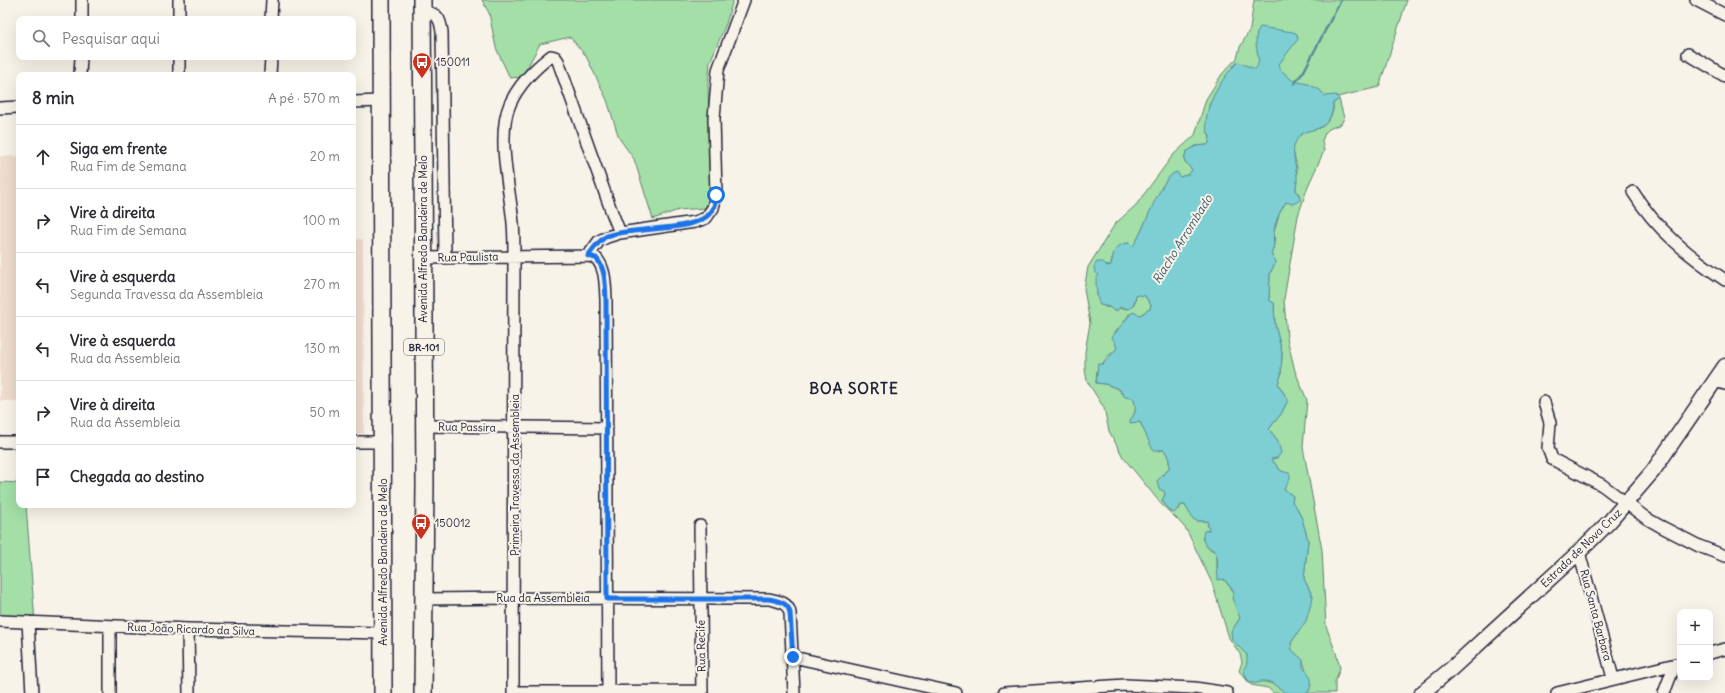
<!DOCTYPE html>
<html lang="pt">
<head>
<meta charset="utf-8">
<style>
	:root { --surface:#fff; --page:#f2f2f3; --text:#2b2b33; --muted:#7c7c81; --line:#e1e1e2 }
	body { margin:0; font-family:Delius,sans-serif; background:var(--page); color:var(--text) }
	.controls { position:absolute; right:12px; bottom:12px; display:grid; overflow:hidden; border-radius:8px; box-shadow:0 4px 16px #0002 }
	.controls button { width:36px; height:36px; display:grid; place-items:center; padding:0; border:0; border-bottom:1px solid var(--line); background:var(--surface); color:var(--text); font:20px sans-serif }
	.stop { position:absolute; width:12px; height:12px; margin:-9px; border:3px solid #1a73e8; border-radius:50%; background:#fff }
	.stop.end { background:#1a73e8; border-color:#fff; box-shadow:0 1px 4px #0008 }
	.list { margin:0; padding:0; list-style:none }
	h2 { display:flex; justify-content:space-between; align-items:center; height:52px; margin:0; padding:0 16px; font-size:17px }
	h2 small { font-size:13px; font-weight:400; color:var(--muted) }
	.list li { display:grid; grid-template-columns:26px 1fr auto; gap:12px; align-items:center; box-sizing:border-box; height:64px; padding:0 16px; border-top:1px solid var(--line) }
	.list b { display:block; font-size:15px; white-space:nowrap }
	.list p { margin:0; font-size:13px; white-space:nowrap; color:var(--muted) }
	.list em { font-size:13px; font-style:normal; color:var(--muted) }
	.icon { flex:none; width:22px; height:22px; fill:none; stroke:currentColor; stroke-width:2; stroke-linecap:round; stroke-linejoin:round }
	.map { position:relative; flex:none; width:1725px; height:693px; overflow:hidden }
	.search { position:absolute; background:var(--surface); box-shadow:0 4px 16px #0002; left:16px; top:16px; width:340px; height:44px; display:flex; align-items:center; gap:10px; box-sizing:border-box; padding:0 14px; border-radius:8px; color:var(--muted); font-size:15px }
	.panel { position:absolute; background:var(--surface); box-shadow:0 4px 16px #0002; left:16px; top:72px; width:340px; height:436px; border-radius:8px }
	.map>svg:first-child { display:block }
	.built { fill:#eedccd }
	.green { fill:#a3dfa6; stroke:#628070 }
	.water { fill:#7dcfd4; stroke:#598a97 }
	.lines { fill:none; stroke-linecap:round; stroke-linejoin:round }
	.stream { stroke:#598a97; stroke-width:2.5 }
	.minor-casing { stroke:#22223b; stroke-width:14 }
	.major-casing { stroke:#22223b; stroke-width:17 }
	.highway-casing { stroke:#22223b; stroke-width:20 }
	.minor { stroke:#f7f3e8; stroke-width:11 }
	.major { stroke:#f7f3e8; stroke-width:14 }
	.highway { stroke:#f7f3e8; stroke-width:17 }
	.route { stroke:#1a73e8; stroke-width:5 }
	.labels { text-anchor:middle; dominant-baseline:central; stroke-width:4; stroke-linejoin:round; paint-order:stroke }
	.shield { fill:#f7f3e8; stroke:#62616f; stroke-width:1 }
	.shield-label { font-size:10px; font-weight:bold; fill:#22223b }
	.poi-label { font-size:11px; fill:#22223b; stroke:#f7f3e8; text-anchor:start }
	.street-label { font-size:11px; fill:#22223b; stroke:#f7f3e8 }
	.water-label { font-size:12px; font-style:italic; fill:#3d5669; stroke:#f7f3e8 }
	.district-label { font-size:15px; font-weight:bold; letter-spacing:1px; fill:#22223b; stroke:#f7f3e8 }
</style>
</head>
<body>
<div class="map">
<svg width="1725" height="693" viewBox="0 0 1725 693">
	<rect width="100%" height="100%" fill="#f7f3e8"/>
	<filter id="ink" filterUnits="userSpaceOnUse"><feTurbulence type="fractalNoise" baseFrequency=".025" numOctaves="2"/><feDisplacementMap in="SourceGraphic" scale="8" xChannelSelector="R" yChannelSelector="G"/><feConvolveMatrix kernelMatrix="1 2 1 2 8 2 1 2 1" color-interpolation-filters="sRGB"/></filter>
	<g filter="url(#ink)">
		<path class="built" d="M0 156H19V401H0Z
			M353 239H363L364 434H353Z"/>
		<path class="green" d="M482 0H733L726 24 710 62 708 86 711 194 705 208 679 210 653 219 634 159 619 138 607 100 586 56 570 37 540 44 522 77 510 78 496 48 489 13Z
			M1254 0H1407L1379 87 1329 99 1307 131C1311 129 1316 129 1320 128 1328 124 1335 112 1333 103L1339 99 1344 118 1341 124 1329 129 1325 133 1322 141 1324 151 1308 186 1298 216 1284 299 1287 338 1295 371 1307 400 1303 447 1322 550 1326 626 1336 653 1340 668 1335 682V693H1307L1310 689 1304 664 1291 650V643L1303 625 1313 597 1304 579 1308 540 1302 519 1297 508 1292 502 1293 496 1284 489 1281 471 1271 459 1278 441 1269 429 1281 414 1288 400 1278 384 1281 375 1282 352 1275 325 1274 303 1269 301 1270 273 1276 262 1271 254 1275 245 1274 232 1280 211 1286 202 1300 196 1296 190 1297 168 1294 154 1234 65 1223 81 1209 105 1207 131 1210 136 1209 143 1207 145 1196 146 1186 152 1184 160 1192 170 1189 174 1180 177 1178 174 1163 185 1136 242 1133 246 1130 243C1116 243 1113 253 1111 265 1097 269 1098 285 1097 297L1105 307 1129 309 1135 302 1136 296 1139 294 1145 296 1151 305 1150 309 1140 315 1129 314 1121 328 1113 333 1117 348C1114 353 1111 353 1107 357 1104 362 1101 366 1097 370L1096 383 1105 384 1119 389 1121 393 1133 398C1137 406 1136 414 1130 420L1136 423 1140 422 1146 434 1158 451 1164 450C1169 457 1170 462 1169 469L1163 474 1165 495 1162 500 1168 509H1179L1181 505H1185L1189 512 1197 521H1207L1209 530 1202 538 1207 547 1215 552 1217 557V571L1234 592 1240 618 1231 632C1234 635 1247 654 1247 656 1251 668 1237 667 1250 683 1264 680 1275 682 1285 693H1273L1268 688 1251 685 1239 671 1242 662 1240 654 1229 638 1212 583 1186 529 1177 519 1162 505 1123 457 1109 431 1104 408 1087 381 1085 369V352L1090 323 1084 289 1088 267 1115 224 1136 205 1173 155 1195 135 1206 99 1222 74 1237 58 1240 47 1250 29Z
			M0 482 19 483V505H26L35 622 0 616Z"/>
		<path class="water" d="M1260 27 1293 32 1297 34 1298 39 1279 64 1281 70 1293 81 1308 84 1320 90 1325 96 1336 95 1339 99 1333 103C1334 112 1328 125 1319 128 1309 132 1303 129 1296 141 1290 152 1297 167 1297 178 1298 181 1295 187 1296 190 1298 195 1300 195 1300 201L1292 204 1286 202C1280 211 1275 221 1274 232 1272 242 1276 242 1271 254L1276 262 1270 273 1269 300 1274 303 1275 325 1282 352 1281 375 1278 384 1288 400 1281 414 1269 429 1278 441 1281 453 1277 458 1271 459 1281 471 1289 473C1292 479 1287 484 1284 489L1293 496 1292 502 1297 508 1302 519 1308 540 1304 579 1313 597 1306 621 1291 643 1292 650 1303 660V668C1312 674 1314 685 1307 693H1285C1280 688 1271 680 1263 681 1258 681 1262 682 1257 683 1249 685 1244 676 1244 669L1247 663V655L1232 640 1231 632 1240 618 1232 598 1234 592 1224 579 1218 580C1217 572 1218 564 1217 557 1214 544 1199 549 1204 531L1209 530 1207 521H1197L1193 519 1185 505H1181L1174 513 1168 509 1162 500 1165 495 1164 491 1159 489 1157 481 1169 469C1170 462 1169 456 1164 450H1153L1140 422 1130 423V420C1136 414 1137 406 1133 398L1125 397 1119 389 1105 384 1096 383 1098 364H1103L1117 348 1115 342 1112 338C1113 335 1130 314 1133 312L1140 315 1150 309 1151 305 1145 296 1139 295 1136 296 1133 306 1129 309 1120 307 1118 310 1114 311 1109 307 1100 305C1097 301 1096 285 1096 279L1099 275 1095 272 1094 267 1097 262H1103L1107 266 1111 265C1113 253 1116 243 1130 243L1133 246C1144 232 1161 174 1177 172L1180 177 1189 174 1192 170 1184 160 1186 152 1196 146 1207 145 1209 143 1210 136C1196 117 1223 75 1238 62L1255 69C1265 61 1249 43 1260 27Z"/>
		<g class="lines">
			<path class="stream" d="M1294 84 1304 71 1341 0"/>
			<defs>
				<path id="minor" d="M1696 0 1725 15
					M422 11C437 14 440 16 442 32L445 257
					M82 19V0
					M179 19V0
					M271 19 272 0
					M1688 54 1725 76
					M80 75 81 57
					M179 75V57
					M270 75 271 57
					M353 102 381 101
					M0 108 19 107
					M1633 192C1656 229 1689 256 1725 280
					M588 256 599 241 607 237 620 233 695 222 706 218 713 208 716 195 714 118 718 70 744 0
					M423 258 588 256 596 258C606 269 605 284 606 299L608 693
					M1715 381 1725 384
					M1544 402 1550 423 1548 448 1552 459 1602 485 1646 518 1660 526 1699 546 1725 556
					M424 426 607 428
					M0 442H19
					M353 442H382
					M700 526 702 693
					M1579 552 1613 678
					M424 599 515 598 769 599C778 601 788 602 790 613L794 693
					M0 621 188 629 383 633
					M28 622 32 693
					M110 626V693
					M188 629 189 693
					M1710 653 1725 649
					M793 657 956 693
					M513 692 702 691
					M513 693 514 256C514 245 514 234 513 223 510 189 496 136 510 104 519 84 534 69 551 56L555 57 558 61 611 210 620 233
					M1004 693 1125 685 1195 688 1227 693
					M1557 693 1680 663
					M1664 693 1675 664"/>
				<path id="major" d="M1422 693 1451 669 1579 552 1610 521 1653 471 1725 366"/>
				<path id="highway" d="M381 0 383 693
					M422 0 425 483 423 693"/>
			</defs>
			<use href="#minor" class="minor-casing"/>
			<use href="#major" class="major-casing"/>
			<use href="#highway" class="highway-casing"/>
			<use href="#minor" class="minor"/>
			<use href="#major" class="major"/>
			<use href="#highway" class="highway"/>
		</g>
	</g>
	<g class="lines" filter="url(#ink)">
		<path class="route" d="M716 195C715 201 715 208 711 212 696 233 632 226 607 236 599 240 594 248 588 256L596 258C606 269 605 284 606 299L607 599H769C778 601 788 602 790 613L793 657"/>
	</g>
	<defs>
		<symbol id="bus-pin" viewBox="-11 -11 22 30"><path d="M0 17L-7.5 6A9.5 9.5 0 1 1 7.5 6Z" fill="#c8321e" stroke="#f7f3e8"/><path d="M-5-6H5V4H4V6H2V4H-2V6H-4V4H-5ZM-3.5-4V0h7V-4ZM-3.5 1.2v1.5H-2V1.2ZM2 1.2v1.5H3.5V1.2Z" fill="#fff"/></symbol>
	</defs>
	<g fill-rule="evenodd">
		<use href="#bus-pin" x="411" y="51" width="22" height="30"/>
		<use href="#bus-pin" x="410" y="512" width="22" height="30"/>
	</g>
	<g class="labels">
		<rect class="shield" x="404" y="339" width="40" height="16" rx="3"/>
		<g class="shield-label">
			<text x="424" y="347">BR-101</text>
		</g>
		<g class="poi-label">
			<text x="436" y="62">150011</text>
			<text x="435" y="523">150012</text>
		</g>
		<g class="street-label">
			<text transform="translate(423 239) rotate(-90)">Avenida Alfredo Bandeira de Melo</text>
			<text transform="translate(468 257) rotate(-1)">Rua Paulista</text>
			<text transform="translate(467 427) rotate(1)">Rua Passira</text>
			<text transform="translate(515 475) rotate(-90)">Primeira Travessa da Assembleia</text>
			<text transform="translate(1581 548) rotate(-44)">Estrada de Nova Cruz</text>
			<text transform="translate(383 562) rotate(-90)">Avenida Alfredo Bandeira de Melo</text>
			<text x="543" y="598">Rua da Assembleia</text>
			<text transform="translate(1596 615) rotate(75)">Rua Santa Barbara</text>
			<text transform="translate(191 629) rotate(2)">Rua João Ricardo da Silva</text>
			<text transform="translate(701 646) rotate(-91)">Rua Recife</text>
		</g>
		<g class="water-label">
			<text transform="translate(1182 239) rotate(-58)">Riacho Arrombado</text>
		</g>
		<g class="district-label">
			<text x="854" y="388">BOA SORTE</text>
		</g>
	</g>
</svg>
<div class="controls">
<button>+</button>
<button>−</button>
</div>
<div class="stop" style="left:716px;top:195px"></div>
<div class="stop end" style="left:793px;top:657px"></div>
<div class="search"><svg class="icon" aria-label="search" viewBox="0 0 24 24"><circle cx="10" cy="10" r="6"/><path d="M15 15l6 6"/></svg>Pesquisar aqui</div>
<section class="panel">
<h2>8 min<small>A pé · 570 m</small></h2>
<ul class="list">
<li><svg class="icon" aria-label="ahead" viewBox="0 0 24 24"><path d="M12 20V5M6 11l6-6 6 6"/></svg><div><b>Siga em frente</b><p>Rua Fim de Semana</p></div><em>20 m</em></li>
<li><svg class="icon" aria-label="right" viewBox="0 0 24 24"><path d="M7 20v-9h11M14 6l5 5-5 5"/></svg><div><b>Vire à direita</b><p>Rua Fim de Semana</p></div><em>100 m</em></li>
<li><svg class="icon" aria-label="left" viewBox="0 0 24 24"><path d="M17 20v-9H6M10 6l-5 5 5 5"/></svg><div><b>Vire à esquerda</b><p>Segunda Travessa da Assembleia</p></div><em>270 m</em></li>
<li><svg class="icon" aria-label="left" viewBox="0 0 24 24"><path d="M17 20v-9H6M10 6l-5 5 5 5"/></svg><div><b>Vire à esquerda</b><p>Rua da Assembleia</p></div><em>130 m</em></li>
<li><svg class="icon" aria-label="right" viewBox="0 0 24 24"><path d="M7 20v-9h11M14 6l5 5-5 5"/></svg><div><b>Vire à direita</b><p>Rua da Assembleia</p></div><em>50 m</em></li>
<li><svg class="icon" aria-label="arrive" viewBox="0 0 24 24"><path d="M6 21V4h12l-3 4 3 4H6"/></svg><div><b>Chegada ao destino</b></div></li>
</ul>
</section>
</div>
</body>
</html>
